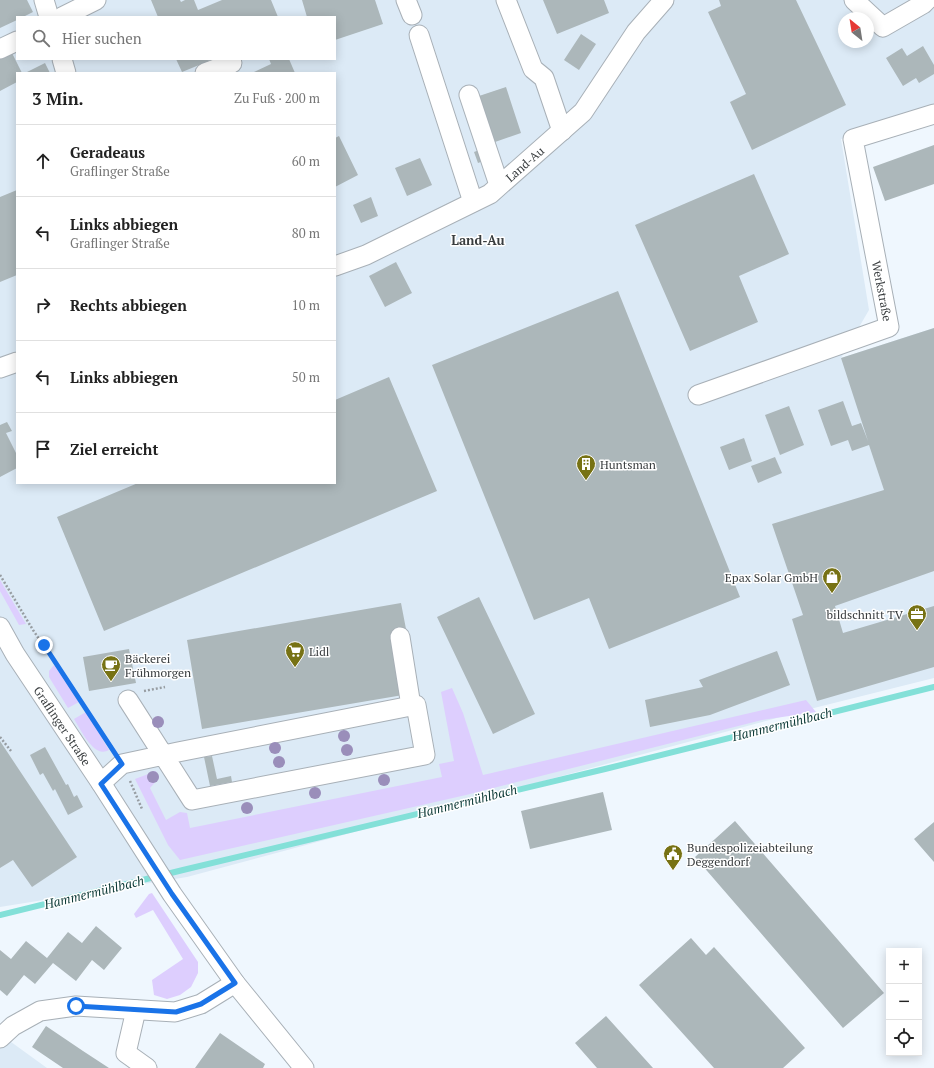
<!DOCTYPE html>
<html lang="de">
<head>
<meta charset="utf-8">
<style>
	:root { --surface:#fff; --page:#f2f2f2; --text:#222; --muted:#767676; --line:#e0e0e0 }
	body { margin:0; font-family:"PT Serif",serif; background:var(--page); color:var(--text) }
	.controls { position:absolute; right:12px; bottom:12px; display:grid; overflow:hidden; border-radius:0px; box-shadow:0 2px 10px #0003 }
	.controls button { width:36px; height:36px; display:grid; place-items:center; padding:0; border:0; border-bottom:1px solid var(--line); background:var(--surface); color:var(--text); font:20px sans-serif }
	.compass { position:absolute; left:838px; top:12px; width:36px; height:36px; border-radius:50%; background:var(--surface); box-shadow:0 2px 10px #0003; rotate:330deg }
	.stop { position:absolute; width:12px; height:12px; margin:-9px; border:3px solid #1a73e8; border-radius:50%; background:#fff }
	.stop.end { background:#1a73e8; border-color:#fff; box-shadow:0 1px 4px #0008 }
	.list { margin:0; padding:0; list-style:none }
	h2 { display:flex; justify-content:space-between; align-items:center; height:52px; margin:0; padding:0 16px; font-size:17px }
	h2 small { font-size:13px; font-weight:400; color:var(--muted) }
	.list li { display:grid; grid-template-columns:26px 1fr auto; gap:12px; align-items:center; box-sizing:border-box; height:72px; padding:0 16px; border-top:1px solid var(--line) }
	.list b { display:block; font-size:15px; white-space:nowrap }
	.list p { margin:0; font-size:13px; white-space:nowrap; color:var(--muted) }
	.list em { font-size:13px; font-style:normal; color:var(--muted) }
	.icon { flex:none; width:22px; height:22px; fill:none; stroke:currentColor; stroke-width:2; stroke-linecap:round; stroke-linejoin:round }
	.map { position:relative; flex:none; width:934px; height:1068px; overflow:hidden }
	.search { position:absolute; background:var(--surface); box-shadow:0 2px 10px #0003; left:16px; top:16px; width:320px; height:44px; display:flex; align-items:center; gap:10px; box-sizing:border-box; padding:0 14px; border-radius:0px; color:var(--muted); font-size:15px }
	.panel { position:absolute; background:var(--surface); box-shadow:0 2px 10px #0003; left:16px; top:72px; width:320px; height:412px; border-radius:0px }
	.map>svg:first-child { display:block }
	.built { fill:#dceaf6; fill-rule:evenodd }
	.green { fill:#ddcefe }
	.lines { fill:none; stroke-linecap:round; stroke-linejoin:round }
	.stream { stroke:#83e0d8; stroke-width:6 }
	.building { fill:#acb7ba }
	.minor-casing { stroke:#a8b0b7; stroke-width:21 }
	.path { stroke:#979da2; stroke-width:2.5; stroke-dasharray:2 2; stroke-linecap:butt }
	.minor { stroke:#fff; stroke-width:19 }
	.tree { fill:#9a8eba }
	.route { stroke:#1a73e8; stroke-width:5 }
	.labels { text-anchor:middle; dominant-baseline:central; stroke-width:3; stroke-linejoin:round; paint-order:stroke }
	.street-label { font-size:12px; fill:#393d3f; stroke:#fff }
	.poi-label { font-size:12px; fill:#393d3f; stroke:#fff; text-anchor:start }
	.neighbourhood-label { font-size:13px; font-weight:bold; fill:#393d3f; stroke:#fff }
	.water-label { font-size:13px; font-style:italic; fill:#0b3835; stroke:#fff }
</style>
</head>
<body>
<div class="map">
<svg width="934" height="1068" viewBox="0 0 934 1068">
	<rect width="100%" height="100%" fill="#eff7fe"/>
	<path class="built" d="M0 0H934V116L841 139 869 310 841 358 934 328V678L814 708 187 877 0 907ZM17 17H335V59H17ZM844 18H868V42H844ZM17 73H335V483H17Z
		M0 1034 47 1068H0Z"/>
	<path class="green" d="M0 580 26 624 19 625 0 591Z
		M54 665 79 702 68 708 49 677V671Z
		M452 688 463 713 483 775 806 700 816 712 762 720 466 795 180 860 168 845 135 779 156 771 159 778 150 788 166 820 180 812 187 813 190 828 442 777 439 764 454 761 441 692Z
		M86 712 109 750C94 759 81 730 74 719Z
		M152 893 198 962V973L191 987 180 995 167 999 154 995 152 980 183 959 153 910 136 918 134 914 149 894Z"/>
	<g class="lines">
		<path class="stream" d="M0 915 183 870 605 769 934 687"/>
	</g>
	<path class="building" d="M0 0H27L33 12 23 17H17V20L0 28Z
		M151 0H180L181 2 185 0H194L198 10 222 0H271L278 17H158Z
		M302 0H375L383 24 335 40V17H307Z
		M543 0H604L609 13 557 34Z
		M719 0H796L846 105 752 150 730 102 746 94 708 12 721 6Z
		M581 34 596 44 579 70 564 60Z
		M923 46 934 65V74L919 83 916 78 903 86 886 58 902 48 907 56Z
		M11 51 22 73H17V82L0 91V57Z
		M176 59H208L209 61 182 72Z
		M269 59H289L295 73H252L271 64Z
		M45 63 50 73H25Z
		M506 87 521 133 495 142 479 96Z
		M339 136 358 175 335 187V138Z
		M934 145V184L885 201 873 167Z
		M482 149 486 160 478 163 474 152Z
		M420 158 432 185 407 196 395 168Z
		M754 174 789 254 739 276 758 322 690 351 635 225Z
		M17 190V275L0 282V197Z
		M371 197 378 216 361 223 353 205Z
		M396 262 412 293 385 307 369 276Z
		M618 291 740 597 609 649 589 598 534 620 432 365Z
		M934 328V571L835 606 843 633 934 606V667L817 701 792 619 803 615 772 524 884 490 869 445 852 451 848 440 831 446 818 410 843 401 852 426 861 423 868 441 841 358Z
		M389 377 437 491 104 631 57 517 138 483H335V400Z
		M789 406 804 445 780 455 765 415Z
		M7 422 12 431 6 433 17 455V468L0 477V425Z
		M744 438 752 461 729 470 720 447Z
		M775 457 782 473 758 483 751 466Z
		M479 597 535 714 493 734 437 617Z
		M401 603 406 629 392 631 403 695 202 729 187 640Z
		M129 649 136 683 89 691 83 657Z
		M777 651 790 685 710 715 650 727 645 700 703 687 699 680Z
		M0 741 77 857 32 887 13 860 0 868Z
		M45 747 66 785 68 784 74 797 77 795 83 807 68 815 55 789 53 791 43 773 40 775 30 755Z
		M212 756 217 779 231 776 232 782 210 786 204 757Z
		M603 792 612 830 530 849 521 811Z
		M735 821 884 993 843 1028 695 857Z
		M934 822V862L914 839Z
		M96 926 122 948 104 970 92 960 76 981 53 963 35 984 24 975 7 996 0 990V950L11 959 26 941 47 958 68 932 82 943Z
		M691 938 706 955 714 947 805 1048 783 1068H714L639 985Z
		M606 1016 653 1068H597L575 1043Z
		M46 1026 83 1051 109 1068H63L32 1047Z
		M220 1033 265 1064 263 1068H195Z"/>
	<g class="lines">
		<defs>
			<g id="minor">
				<path d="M44 0 49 17"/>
				<path d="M406 0 412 15"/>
				<path d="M506 0 533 69 544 78 562 131"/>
				<path d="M854 0 883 27 923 4 927 0"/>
				<path d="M62 17 96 0"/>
				<path d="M419 35 473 202"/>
				<path d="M0 49 17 41"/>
				<path d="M62 59 66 73"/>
				<path d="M205 73 232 63"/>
				<path d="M469 95 499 185"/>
				<path id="s1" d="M335 266 366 255 490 194 583 112 636 32 664 0"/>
				<path d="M0 368 17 362"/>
				<path d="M698 395 889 327 853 139 934 114"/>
				<path id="s2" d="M0 627 15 654 101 783 172 894 235 983 304 1068"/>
				<path d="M400 637 411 706"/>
				<path d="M101 783 122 764 178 752 416 705 425 755 192 800 128 700"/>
				<path d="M136 1010 126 1053 147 1068"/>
				<path d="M0 1038 13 1026 40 1011 76 1006 175 1012 201 1004 235 983"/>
			</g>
		</defs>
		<use href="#minor" class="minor-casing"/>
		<path class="path" d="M0 575 33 630 113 749
			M144 691 165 687
			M0 737 11 751
			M130 781 142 809"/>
		<use href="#minor" class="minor"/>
	</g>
	<g class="tree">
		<circle cx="158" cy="722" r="6"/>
		<circle cx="344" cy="736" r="6"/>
		<circle cx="275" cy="748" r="6"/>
		<circle cx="347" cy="750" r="6"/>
		<circle cx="279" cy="762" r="6"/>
		<circle cx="153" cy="777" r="6"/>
		<circle cx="384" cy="780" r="6"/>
		<circle cx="315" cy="793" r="6"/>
		<circle cx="247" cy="808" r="6"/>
	</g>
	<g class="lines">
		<path class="route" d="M44 645 122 764 101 784 172 894 235 983 201 1004 176 1012 76 1006"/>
	</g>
	<defs>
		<symbol id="building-pin" viewBox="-11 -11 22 30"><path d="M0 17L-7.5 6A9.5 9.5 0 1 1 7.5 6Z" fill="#777214" stroke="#fff"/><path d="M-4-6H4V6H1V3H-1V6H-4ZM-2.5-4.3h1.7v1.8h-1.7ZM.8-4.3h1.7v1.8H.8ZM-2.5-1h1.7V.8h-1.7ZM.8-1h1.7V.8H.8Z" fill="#fff"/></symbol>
		<symbol id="shop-pin" viewBox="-11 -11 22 30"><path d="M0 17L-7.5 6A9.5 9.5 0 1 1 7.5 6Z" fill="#777214" stroke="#fff"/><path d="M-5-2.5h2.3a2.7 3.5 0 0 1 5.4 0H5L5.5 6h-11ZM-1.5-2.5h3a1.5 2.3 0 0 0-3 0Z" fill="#fff"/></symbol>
		<symbol id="office-pin" viewBox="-11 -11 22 30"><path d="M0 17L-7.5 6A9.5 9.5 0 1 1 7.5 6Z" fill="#777214" stroke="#fff"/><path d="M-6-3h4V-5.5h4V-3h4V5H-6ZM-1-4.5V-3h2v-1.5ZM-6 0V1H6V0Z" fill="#fff"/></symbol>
		<symbol id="supermarket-pin" viewBox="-11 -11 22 30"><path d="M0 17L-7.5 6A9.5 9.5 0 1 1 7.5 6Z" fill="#777214" stroke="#fff"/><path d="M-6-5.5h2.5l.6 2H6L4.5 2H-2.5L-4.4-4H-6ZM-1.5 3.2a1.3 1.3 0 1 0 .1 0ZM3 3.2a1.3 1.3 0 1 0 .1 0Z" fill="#fff"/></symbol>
		<symbol id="cafe-pin" viewBox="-11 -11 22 30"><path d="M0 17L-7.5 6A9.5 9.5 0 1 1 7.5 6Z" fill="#777214" stroke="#fff"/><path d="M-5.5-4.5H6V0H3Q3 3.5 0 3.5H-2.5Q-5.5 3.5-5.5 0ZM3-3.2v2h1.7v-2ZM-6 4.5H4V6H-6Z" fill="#fff"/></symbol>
		<symbol id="civic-pin" viewBox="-11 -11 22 30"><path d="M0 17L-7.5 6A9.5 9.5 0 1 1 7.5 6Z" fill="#777214" stroke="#fff"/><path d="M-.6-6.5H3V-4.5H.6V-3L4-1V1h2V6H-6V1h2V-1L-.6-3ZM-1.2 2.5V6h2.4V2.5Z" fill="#fff"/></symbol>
	</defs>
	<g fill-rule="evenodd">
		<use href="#building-pin" x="575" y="453" width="22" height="30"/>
		<use href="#shop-pin" x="821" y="566" width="22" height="30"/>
		<use href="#office-pin" x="906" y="603" width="22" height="30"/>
		<use href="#supermarket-pin" x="284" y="640" width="22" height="30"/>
		<use href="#cafe-pin" x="100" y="654" width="22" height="30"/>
		<use href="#civic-pin" x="662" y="843" width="22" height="30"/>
	</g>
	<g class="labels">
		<g class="street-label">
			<text stroke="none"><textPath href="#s1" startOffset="217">Land-Au</textPath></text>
			<text transform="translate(882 291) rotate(79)">Werkstraße</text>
			<text stroke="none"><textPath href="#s2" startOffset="117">Graflinger Straße</textPath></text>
		</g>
		<g class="poi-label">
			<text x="600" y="464">Huntsman</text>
			<text x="818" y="577" text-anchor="end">Epax Solar GmbH</text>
			<text x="903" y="614" text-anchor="end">bildschnitt TV</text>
			<text x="309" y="651">Lidl</text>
			<text x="125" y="658">Bäckerei<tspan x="125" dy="14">Frühmorgen</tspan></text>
			<text x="687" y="847">Bundespolizeiabteilung<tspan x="687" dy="14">Deggendorf</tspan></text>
		</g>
		<g class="neighbourhood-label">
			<text x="478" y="240">Land-Au</text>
		</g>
		<g class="water-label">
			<text transform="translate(782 724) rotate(-14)">Hammermühlbach</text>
			<text transform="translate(467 801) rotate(-14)">Hammermühlbach</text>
			<text transform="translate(94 892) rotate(-14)">Hammermühlbach</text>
		</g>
	</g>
</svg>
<div class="controls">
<button>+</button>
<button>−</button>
<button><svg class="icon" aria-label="locate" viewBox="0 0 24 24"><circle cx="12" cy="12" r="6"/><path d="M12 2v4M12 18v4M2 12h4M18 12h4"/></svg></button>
</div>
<svg class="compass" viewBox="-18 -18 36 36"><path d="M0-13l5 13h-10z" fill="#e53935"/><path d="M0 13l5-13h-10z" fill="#767676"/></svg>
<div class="stop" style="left:76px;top:1006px"></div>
<div class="stop end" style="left:44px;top:645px"></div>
<div class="search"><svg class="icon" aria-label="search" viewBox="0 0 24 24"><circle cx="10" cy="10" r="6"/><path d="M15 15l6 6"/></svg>Hier suchen</div>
<section class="panel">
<h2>3 Min.<small>Zu Fuß · 200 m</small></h2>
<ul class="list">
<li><svg class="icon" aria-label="ahead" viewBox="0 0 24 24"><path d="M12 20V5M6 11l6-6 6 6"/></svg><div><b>Geradeaus</b><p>Graflinger Straße</p></div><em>60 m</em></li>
<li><svg class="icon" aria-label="left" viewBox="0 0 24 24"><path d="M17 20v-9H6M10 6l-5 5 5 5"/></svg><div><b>Links abbiegen</b><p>Graflinger Straße</p></div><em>80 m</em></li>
<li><svg class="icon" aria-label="right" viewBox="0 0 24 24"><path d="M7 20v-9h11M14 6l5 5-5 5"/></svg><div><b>Rechts abbiegen</b></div><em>10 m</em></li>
<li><svg class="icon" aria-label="left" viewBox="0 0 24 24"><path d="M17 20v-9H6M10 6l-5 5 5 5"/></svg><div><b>Links abbiegen</b></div><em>50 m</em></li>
<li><svg class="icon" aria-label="arrive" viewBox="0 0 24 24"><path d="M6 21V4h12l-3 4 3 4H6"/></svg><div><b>Ziel erreicht</b></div></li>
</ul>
</section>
</div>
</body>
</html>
